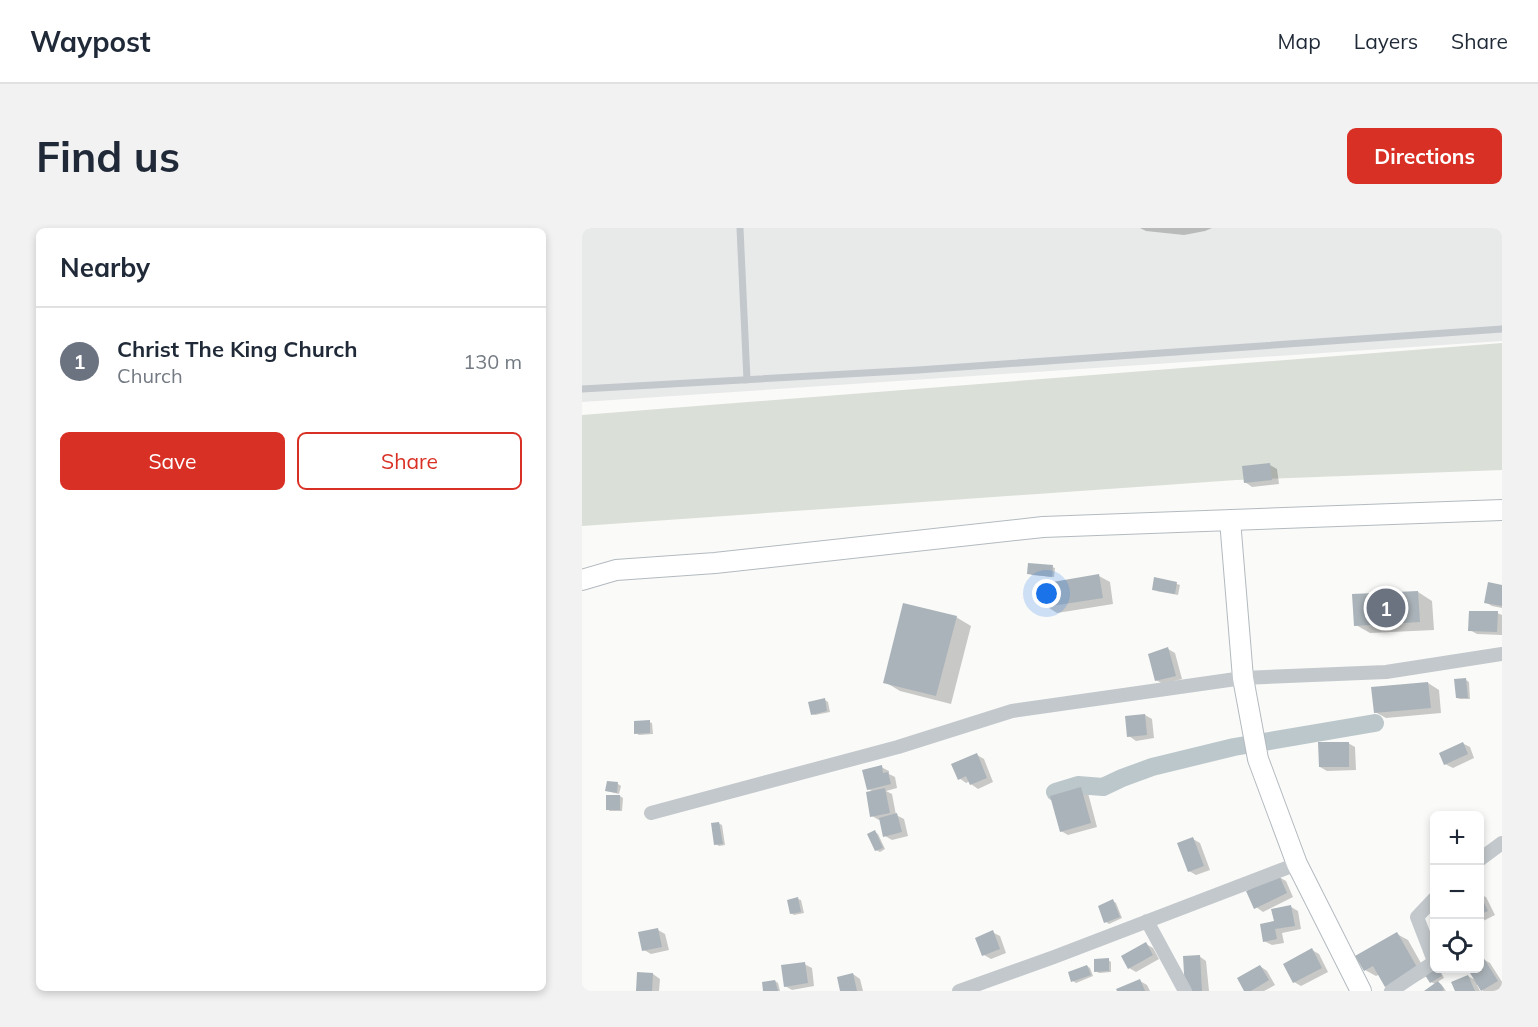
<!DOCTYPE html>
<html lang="en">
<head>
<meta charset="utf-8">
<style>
	:root { --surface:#fff; --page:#f2f2f3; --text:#1f2937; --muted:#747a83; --line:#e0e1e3; --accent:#d93025 }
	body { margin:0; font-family:Mulish,sans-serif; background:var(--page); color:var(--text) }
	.controls { position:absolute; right:18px; bottom:18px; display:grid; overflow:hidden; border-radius:9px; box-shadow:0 3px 9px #0003 }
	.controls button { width:54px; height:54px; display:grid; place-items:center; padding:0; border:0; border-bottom:2px solid var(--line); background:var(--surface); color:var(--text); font:30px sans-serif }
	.you { position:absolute; left:465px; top:366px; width:21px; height:21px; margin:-15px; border:4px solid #fff; border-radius:50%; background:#1a73e8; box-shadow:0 0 0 9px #1a73e833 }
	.badge { display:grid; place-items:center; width:39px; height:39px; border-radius:50%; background:var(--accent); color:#fff; font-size:20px; font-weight:700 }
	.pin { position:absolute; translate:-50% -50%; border:3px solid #fff; box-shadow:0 2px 6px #0006 }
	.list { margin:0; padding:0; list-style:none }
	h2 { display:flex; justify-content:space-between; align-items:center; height:78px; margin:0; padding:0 24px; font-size:26px }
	h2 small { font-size:20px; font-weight:400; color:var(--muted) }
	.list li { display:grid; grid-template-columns:39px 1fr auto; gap:18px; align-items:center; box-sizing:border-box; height:108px; padding:0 24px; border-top:2px solid var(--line) }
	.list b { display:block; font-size:22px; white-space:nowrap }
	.list p { margin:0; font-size:20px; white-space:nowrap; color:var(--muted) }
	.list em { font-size:20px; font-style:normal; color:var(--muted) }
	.actions { display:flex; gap:12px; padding:18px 24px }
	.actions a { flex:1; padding:14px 0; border:2px solid var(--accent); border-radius:9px; text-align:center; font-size:21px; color:var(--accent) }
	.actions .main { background:var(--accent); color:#fff }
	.icon { flex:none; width:33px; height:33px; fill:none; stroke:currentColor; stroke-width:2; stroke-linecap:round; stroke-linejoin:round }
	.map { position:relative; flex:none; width:920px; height:763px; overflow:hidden; border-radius:9px }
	header { display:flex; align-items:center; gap:36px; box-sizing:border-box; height:84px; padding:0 30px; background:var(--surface); border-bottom:2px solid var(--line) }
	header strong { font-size:28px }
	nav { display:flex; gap:33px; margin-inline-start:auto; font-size:21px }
	.intro { display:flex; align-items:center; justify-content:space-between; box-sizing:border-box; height:144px; padding:0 36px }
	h1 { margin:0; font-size:42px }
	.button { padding:15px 27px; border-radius:9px; background:var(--accent); color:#fff; font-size:21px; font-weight:700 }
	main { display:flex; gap:36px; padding:0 36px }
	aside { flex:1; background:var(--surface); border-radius:9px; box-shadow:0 3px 9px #0003 }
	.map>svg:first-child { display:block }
	.built { fill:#e8e9e9 }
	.green { fill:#dadfd7 }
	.shadow { fill:#0003 }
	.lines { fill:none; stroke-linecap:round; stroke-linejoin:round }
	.canal { stroke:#bbc7cb; stroke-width:18 }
	.building { fill:#aab3b9 }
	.secondary-casing { stroke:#b3babf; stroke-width:22 }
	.lane { stroke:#c3c8cc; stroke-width:7 }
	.street { stroke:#c3c8cc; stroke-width:14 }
	.secondary { stroke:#fff; stroke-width:20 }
</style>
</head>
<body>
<header>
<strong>Waypost</strong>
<nav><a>Map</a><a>Layers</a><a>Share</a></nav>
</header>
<div class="intro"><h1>Find us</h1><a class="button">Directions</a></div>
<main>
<aside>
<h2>Nearby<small></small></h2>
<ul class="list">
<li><span class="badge" style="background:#6b7280">1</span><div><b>Christ The King Church</b><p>Church</p></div><em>130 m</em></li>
</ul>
<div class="actions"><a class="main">Save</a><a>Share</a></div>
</aside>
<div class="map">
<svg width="920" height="763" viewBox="0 0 920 763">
	<rect width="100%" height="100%" fill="#fafaf8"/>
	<path class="built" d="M0 0H920V113L0 174Z"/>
	<path class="green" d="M920 115V242L654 252 0 298V187Z"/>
	<path class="shadow" d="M558 0H630L623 3 602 7 564 3Z
		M688 237 695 241 697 256 670 259 663 254Z
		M470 339 473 340 472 349 450 347 447 345Z
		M517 348 528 354 531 376 475 385 464 378Z
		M595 356 598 357 596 367 574 363Z
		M920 358V380L910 378 903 374Z
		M836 364 850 373 852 402 788 405 774 397Z
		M915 385 920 387V407L895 406 888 402Z
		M374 389 389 398 369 476 318 463 303 454Z
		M586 421 593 425 600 451 581 456 574 452Z
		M884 452 887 454 888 471H878L875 470Z
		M846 455 857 462 859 485 804 490 793 484Z
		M243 472 246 474 248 484 233 487 230 486Z
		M563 487 570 491 572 510 554 513 547 508Z
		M67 494 70 495 71 506 57 507 54 505Z
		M766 515 773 519 774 542 745 543 738 539Z
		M880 515 888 519 892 530 871 540 863 536Z
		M395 527 402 531 411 554 396 561 389 556 388 553 384 555 377 550Z
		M299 539 307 543V546L313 549 315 560 304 563 310 566 314 587 322 591 326 608 310 612 303 608 299 592H297L290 588 292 564 286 561Z
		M36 556 39 558 37 566 25 563Z
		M499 561 506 565 515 599 486 607 479 603Z
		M38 568 41 570 40 583H28L25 581Z
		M136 595 140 597 143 617 137 618 134 616Z
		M293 604 296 606 303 621 298 624 294 622Z
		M611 611 618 615 628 642 614 647 607 643Z
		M697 649 704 653 711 669 681 684 674 679Z
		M897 666 904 669 913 687 897 695Z
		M216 671 219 672 222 685 212 687 209 685Z
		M531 673 534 675 540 690 527 696 524 694Z
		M709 679 716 683 719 701 700 705 702 715 690 717 682 713 694 694Z
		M76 702 83 706 87 722 69 726 62 722Z
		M410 704 418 708 424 725 409 731 402 727Z
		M815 706 826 712 844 744 857 740 862 750 855 754 859 756 864 763H846L853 756 849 754 845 748 819 763 804 758 798 746 794 748 783 742Z
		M564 716 571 720 577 731 554 744 547 740Z
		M730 722 737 726 746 744 719 758 712 754Z
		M617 728 624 733 627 763H605Z
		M901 731 908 735 920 754V759L914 763H901L897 756 895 757 898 763H875L886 748 895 753Z
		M526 732 529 734V744L517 745 514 743Z
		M222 736 230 740 232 758 210 762 203 758Z
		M505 738 508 740 511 748 494 755 491 753Z
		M678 738 685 743 693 757 682 763H664Z
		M71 746 78 751 77 763H55Z
		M271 746 278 751 281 763H260Z
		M193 753 196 755 198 763H183Z
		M558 753 565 757 568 763H537Z"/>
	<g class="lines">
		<path class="canal" d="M473 564 496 557 521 559 540 550 570 539 652 519 793 495"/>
	</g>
	<path class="building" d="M688 235 690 252 662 255 660 238Z
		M446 335 471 337 470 349 445 346Z
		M517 346 521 370 463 379 459 356Z
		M572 349 595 354 593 366 570 362Z
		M906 354 920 357V378L902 375Z
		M836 363 838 394 772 398 770 366Z
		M321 375 375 388 354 468 301 455Z
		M887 383H916L915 404 886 403Z
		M586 419 594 448 573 453 566 426Z
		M884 450 886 470H874L872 451Z
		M846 454 849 480 792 485 789 459Z
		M243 470 245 483 229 487 226 474Z
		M563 486 565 507 545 509 543 488Z
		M68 492V505L52 506V493Z
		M736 514H767V539H737Z
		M881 514 886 526 862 537 857 525Z
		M395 525 405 550 388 557 384 548 376 552 369 536Z
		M300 537 301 545 306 544 309 556 285 562 280 542Z
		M25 553 36 554 35 565 23 563Z
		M499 559 509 595 478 604 468 568Z
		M303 560 308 585 288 589 284 564Z
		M24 567H38V582H24Z
		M315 585 320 604 301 609 297 590Z
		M137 594 141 616 132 617 129 595Z
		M293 602 301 620 293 623 285 606Z
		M611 609 622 638 606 644 595 615Z
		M697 647 705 665 672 681 664 663Z
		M897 664 906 683 897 687Z
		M216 669 219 684 208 686 205 672Z
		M531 671 538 689 522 695 516 678Z
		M709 677 713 698 693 701 695 711 681 714 678 696 692 693 689 681Z
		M76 700 80 719 60 723 56 704Z
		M411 702 418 721 400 728 393 710Z
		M815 704 836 741 803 759 791 738 782 743 773 728Z
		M564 714 571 727 546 741 539 728Z
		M730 720 740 740 711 755 701 736Z
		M618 727 620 763H603L601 728Z
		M901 729 916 753 899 763 885 740H897V731Z
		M527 730V743L512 744V731Z
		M223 734 226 755 202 759 199 737Z
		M505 737 509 747 489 754 486 744Z
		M678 737 687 752 669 763H662L655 750Z
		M852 740H856L860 748 848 755 841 744Z
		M55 744 71 745 70 763H54Z
		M271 745 275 763H258L255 749Z
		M886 747 893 763H873L869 754Z
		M558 751 563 763H535L534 761Z
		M193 752 196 763H181L180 754Z
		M856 753 862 761 860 763H842Z"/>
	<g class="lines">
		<defs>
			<path id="secondary" d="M648 292 661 450 676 531 715 636 779 763
				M0 352 34 342 133 335 461 299 920 282"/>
		</defs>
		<use href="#secondary" class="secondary-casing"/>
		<path class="lane" d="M158 0 165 152
			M0 161 336 142 920 101"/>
		<path class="street" d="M69 585 316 519 430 483 661 450 804 444 920 426
			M897 632 920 615
			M852 671 835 689 852 733
			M565 693 603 763
			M377 763 472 729 715 636
			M809 763 852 734"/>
		<use href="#secondary" class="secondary"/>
	</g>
</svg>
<div class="controls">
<button>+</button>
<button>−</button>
<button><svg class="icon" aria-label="locate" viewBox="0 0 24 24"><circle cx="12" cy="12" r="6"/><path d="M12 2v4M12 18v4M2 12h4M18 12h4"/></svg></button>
</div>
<div class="you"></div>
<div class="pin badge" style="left:804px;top:380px;background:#6b7280">1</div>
</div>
</main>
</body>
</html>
